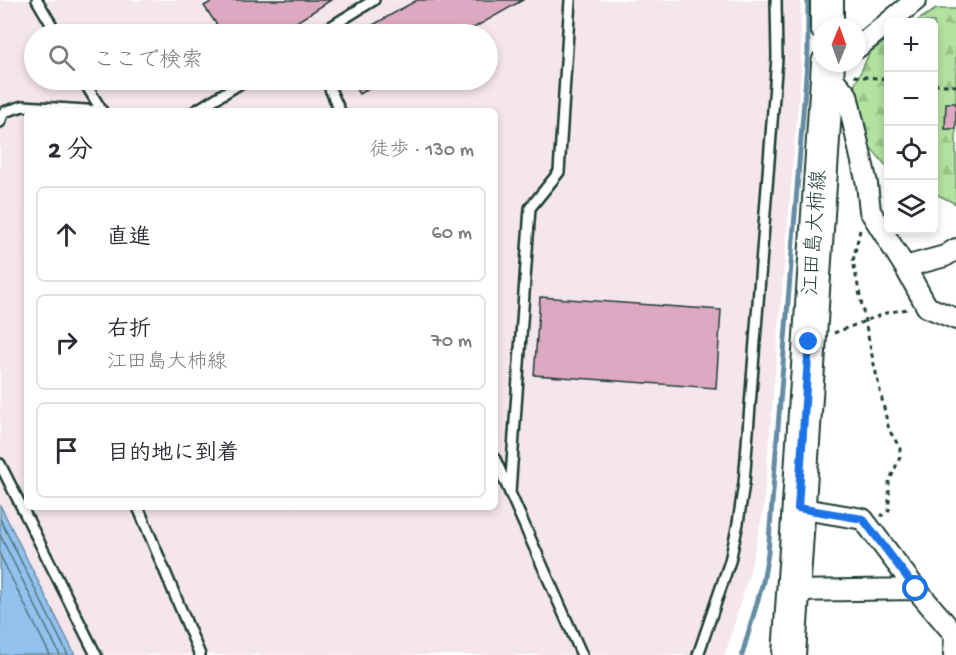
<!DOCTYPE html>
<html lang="ja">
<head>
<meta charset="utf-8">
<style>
	:root { --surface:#fff; --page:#f2f2f3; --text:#2b2b33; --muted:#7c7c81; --line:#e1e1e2 }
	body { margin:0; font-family:"Gochi Hand","Klee One",sans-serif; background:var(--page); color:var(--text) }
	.controls { position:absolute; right:18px; top:18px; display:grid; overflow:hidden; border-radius:9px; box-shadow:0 3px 9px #0003 }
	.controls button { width:54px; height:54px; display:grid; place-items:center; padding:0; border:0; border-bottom:2px solid var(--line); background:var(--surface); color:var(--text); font:30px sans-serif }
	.compass { position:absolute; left:812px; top:18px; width:54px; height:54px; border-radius:50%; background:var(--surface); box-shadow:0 3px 9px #0003; rotate:1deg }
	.stop { position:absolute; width:18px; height:18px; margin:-14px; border:4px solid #1a73e8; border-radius:50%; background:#fff }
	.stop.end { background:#1a73e8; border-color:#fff; box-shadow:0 2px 6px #0008 }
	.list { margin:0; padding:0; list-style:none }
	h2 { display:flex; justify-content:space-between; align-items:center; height:78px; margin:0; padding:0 24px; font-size:26px }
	h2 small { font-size:20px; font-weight:400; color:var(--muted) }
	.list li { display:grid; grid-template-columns:39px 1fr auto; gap:18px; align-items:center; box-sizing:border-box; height:96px; margin:0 12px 12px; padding:0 12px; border:2px solid var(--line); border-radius:9px }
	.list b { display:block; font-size:22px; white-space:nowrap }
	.list p { margin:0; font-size:20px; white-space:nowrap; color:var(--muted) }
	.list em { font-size:20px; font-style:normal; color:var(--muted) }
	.icon { flex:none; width:33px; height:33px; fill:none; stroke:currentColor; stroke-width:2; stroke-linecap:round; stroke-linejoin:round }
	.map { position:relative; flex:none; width:956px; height:655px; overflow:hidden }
	.search { position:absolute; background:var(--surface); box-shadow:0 3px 9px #0003; left:24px; top:24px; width:474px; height:66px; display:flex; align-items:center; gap:15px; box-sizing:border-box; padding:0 21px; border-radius:33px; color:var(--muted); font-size:22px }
	.panel { position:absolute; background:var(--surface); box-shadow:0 3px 9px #0003; left:24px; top:108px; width:474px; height:402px; border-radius:9px }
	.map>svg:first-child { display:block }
	.built { fill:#f5e5ec; fill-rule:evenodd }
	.forest { fill:url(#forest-firs); stroke:#688f6a; stroke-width:1.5 }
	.water { fill:#93c1ed; stroke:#658ca3; stroke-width:1.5 }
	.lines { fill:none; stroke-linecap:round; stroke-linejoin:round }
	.shore { stroke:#4d727e; stroke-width:1.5 }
	.stream { stroke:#658ca3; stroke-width:5 }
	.building { fill:#dda8c1; stroke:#1f3d34; stroke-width:1.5 }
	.lane-casing { stroke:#1f3d34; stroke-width:14 }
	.street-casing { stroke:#1f3d34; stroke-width:24 }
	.primary-casing { stroke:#1f3d34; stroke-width:36 }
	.path { stroke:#1f3d34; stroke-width:3; stroke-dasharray:4.5 4.5; stroke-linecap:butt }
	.lane { stroke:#fff; stroke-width:9 }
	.street { stroke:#fff; stroke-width:20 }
	.primary { stroke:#fff; stroke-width:32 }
	.route { stroke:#1a73e8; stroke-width:8 }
	.labels { text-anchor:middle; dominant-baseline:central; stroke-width:4.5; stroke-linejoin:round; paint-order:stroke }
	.street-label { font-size:21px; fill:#1f3d34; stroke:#fff }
</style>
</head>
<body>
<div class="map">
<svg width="956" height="655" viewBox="0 0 956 655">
	<defs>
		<pattern id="forest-firs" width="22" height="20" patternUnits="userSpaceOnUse" patternTransform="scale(1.5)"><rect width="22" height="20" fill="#b2e1a0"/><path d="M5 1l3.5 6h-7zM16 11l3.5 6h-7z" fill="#99c28a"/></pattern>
	</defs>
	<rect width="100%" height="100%" fill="#fff"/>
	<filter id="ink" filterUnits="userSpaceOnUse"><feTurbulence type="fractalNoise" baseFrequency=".0167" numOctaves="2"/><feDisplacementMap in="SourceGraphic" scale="12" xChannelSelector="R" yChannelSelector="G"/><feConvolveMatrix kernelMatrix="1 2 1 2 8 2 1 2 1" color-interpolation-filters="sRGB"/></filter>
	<g filter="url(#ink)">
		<path class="built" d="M0 0H801V69L763 512 750 571 725 655H75L0 505ZM34 34H488V80H34ZM27 111H495V507H27Z"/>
		<path class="forest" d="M936 9H956V204L934 193V22H915Z
			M888 40V168L865 141 854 86 870 52Z"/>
		<path class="water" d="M0 505 75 655H0Z"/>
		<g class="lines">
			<path class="shore" d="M0 519 68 655
				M0 535 60 655
				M0 555 50 655"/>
			<path class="stream" d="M742 655 763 582 768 553 808 51V0"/>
		</g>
		<path class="building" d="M214 0H331L278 34H223L204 6Z
			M417 0H523L463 34H357Z
			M350 80H385L359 94Z
			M946 103H956V129H945Z
			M540 297 721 310 716 388 534 375Z"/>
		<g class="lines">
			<defs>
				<path id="lane" d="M37 0 57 34
					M319 34 374 0
					M83 80 102 111
					M326 80 340 111
					M195 111 246 80
					M0 122 4 112 23 106 102 111
					M495 459 582 655
					M0 464 96 655
					M510 492 530 208 559 172 570 0
					M138 507 200 655
					M698 655 730 561 738 523 744 483 777 58 776 0"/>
				<path id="street" d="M857 48 916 0
					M831 71 828 73 847 95 867 184 870 211 905 267 927 307 956 319
					M905 267 945 256 956 249
					M798 508 863 519 916 589 955 635 954 655
					M793 591 916 589"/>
				<path id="primary" d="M827 0V27
					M789 655 828 63"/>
			</defs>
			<use href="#lane" class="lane-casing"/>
			<use href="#street" class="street-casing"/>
			<use href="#primary" class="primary-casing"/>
			<path class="path" d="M854 76 888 79
				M934 84 956 86
				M860 230 853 261 871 351 889 430 900 448V457L889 482V510L881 516
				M834 333 886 313 907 309"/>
			<use href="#lane" class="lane"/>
			<use href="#street" class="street"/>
			<use href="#primary" class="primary"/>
		</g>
	</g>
	<g class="lines" filter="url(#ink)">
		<path class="route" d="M809 342 798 508 863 519 916 589"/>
	</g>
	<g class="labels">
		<g class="street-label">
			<text transform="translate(817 233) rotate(-86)">江田島大柿線</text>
		</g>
	</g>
</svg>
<div class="controls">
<button>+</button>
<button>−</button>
<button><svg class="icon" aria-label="locate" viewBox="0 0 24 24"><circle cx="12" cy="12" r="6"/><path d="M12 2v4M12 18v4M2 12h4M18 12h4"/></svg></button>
<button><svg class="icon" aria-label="layers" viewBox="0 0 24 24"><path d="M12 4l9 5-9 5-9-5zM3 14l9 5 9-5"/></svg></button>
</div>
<svg class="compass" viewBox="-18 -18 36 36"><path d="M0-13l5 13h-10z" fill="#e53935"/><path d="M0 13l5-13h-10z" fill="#7c7c81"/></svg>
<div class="stop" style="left:916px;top:589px"></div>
<div class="stop end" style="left:809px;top:342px"></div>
<div class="search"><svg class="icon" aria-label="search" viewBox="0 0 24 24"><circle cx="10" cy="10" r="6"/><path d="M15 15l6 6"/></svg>ここで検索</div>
<section class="panel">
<h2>2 分<small>徒歩 · 130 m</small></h2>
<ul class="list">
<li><svg class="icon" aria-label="ahead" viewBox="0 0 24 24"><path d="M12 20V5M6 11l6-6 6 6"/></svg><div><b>直進</b></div><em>60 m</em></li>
<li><svg class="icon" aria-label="right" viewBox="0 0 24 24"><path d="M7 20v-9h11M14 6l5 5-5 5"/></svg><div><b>右折</b><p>江田島大柿線</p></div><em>70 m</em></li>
<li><svg class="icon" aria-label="arrive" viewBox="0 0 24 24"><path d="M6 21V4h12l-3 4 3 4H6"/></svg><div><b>目的地に到着</b></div></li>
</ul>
</section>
</div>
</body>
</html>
